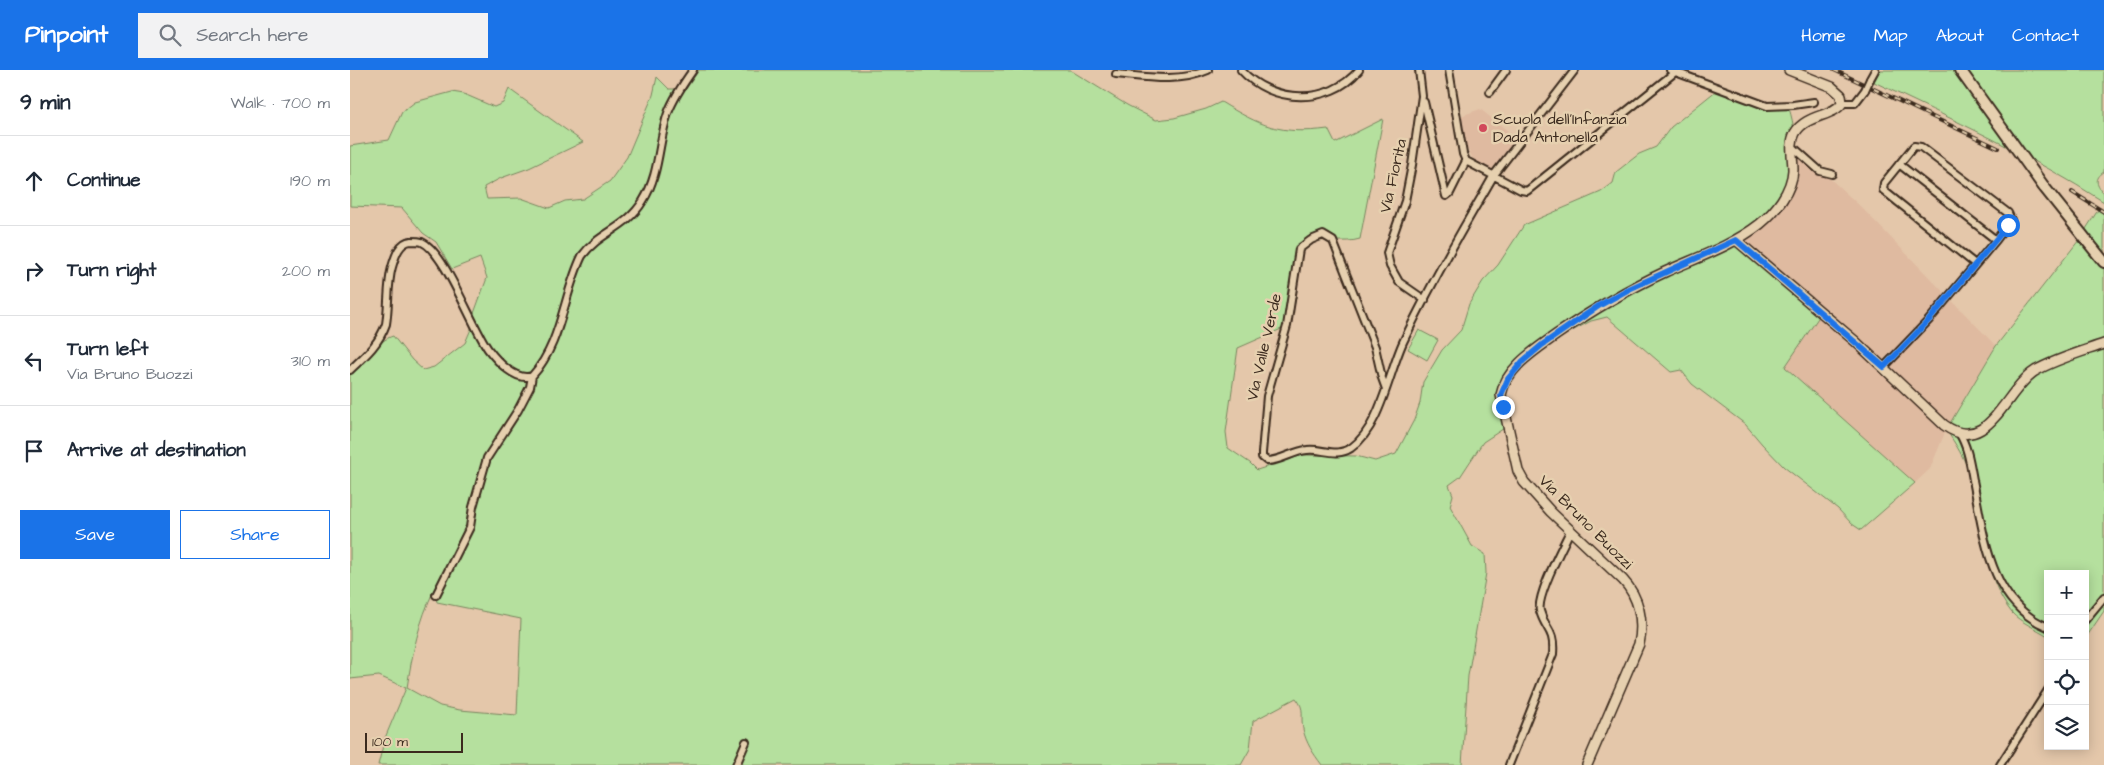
<!DOCTYPE html>
<html lang="en">
<head>
<meta charset="utf-8">
<style>
	:root { --surface:#fff; --page:#f2f2f3; --text:#1f2937; --muted:#747a83; --line:#e0e1e3; --accent:#1a73e8 }
	body { margin:0; font-family:"Architects Daughter",sans-serif; background:var(--page); color:var(--text) }
	.controls { position:absolute; right:15px; bottom:15px; display:grid; overflow:hidden; border-radius:0px; box-shadow:0 2px 12px #0003 }
	.controls button { width:45px; height:45px; display:grid; place-items:center; padding:0; border:0; border-bottom:1px solid var(--line); background:var(--surface); color:var(--text); font:25px sans-serif }
	.scale { position:absolute; left:15px; bottom:12px; width:98px; box-sizing:border-box; padding-left:5px; border:2px solid #3b2a1e; border-top:0; font-size:14px; line-height:18px; white-space:nowrap; color:#3b2a1e; -webkit-text-stroke:4px #e6d0af; paint-order:stroke }
	.stop { position:absolute; width:15px; height:15px; margin:-11px; border:4px solid #1a73e8; border-radius:50%; background:#fff }
	.stop.end { background:#1a73e8; border-color:#fff; box-shadow:0 1px 5px #0008 }
	.list { margin:0; padding:0; list-style:none }
	h2 { display:flex; justify-content:space-between; align-items:center; height:65px; margin:0; padding:0 20px; font-size:21px }
	h2 small { font-size:16px; font-weight:400; color:var(--muted) }
	.list li { display:grid; grid-template-columns:32px 1fr auto; gap:15px; align-items:center; box-sizing:border-box; height:90px; padding:0 20px; border-top:1px solid var(--line) }
	.list b { display:block; font-size:19px; white-space:nowrap }
	.list p { margin:0; font-size:16px; white-space:nowrap; color:var(--muted) }
	.list em { font-size:16px; font-style:normal; color:var(--muted) }
	.actions { display:flex; gap:10px; padding:15px 20px }
	.actions a { flex:1; padding:11px 0; border:1px solid var(--accent); border-radius:0px; text-align:center; font-size:18px; color:var(--accent) }
	.actions .main { background:var(--accent); color:#fff }
	.icon { flex:none; width:28px; height:28px; fill:none; stroke:currentColor; stroke-width:2; stroke-linecap:round; stroke-linejoin:round }
	.map { position:relative; flex:none; width:1754px; height:695px; overflow:hidden }
	header { display:flex; align-items:center; gap:30px; box-sizing:border-box; height:70px; padding:0 25px; background:var(--accent); color:#fff }
	header strong { font-size:24px }
	nav { display:flex; gap:28px; margin-inline-start:auto; font-size:18px }
	.search { width:350px; height:45px; background:var(--page); display:flex; align-items:center; gap:12px; box-sizing:border-box; padding:0 18px; border-radius:0px; color:var(--muted); font-size:19px }
	main { display:flex }
	aside { flex:1; background:var(--surface) }
	.map>svg:first-child { display:block }
	.built { fill:#dfbaa0 }
	.green { fill:#b5e09e; stroke:#78855e; fill-rule:evenodd }
	.lines { fill:none; stroke-linecap:round; stroke-linejoin:round }
	.street-casing { stroke:#3b2a1e; stroke-width:10 }
	.secondary-casing { stroke:#3b2a1e; stroke-width:12 }
	.primary-casing { stroke:#3b2a1e; stroke-width:14 }
	.street { stroke:#e6d0af; stroke-width:6 }
	.secondary { stroke:#e6d0af; stroke-width:9 }
	.primary { stroke:#e6d0af; stroke-width:10 }
	.rail-casing { stroke:#3b2a1e; stroke-width:4 }
	.rail { stroke:#e6d0af; stroke-width:2; stroke-dasharray:5.5; stroke-linecap:butt }
	.street-bridge-casing { stroke:#3b2a1e; stroke-width:10; stroke-linecap:butt }
	.primary-bridge-casing { stroke:#3b2a1e; stroke-width:14; stroke-linecap:butt }
	.street-bridge { stroke:#e6d0af; stroke-width:6 }
	.primary-bridge { stroke:#e6d0af; stroke-width:10 }
	.route { stroke:#1a73e8; stroke-width:6 }
	.poi-dot { fill:#d1495b; stroke:#e6d0af; stroke-width:2 }
	.labels { text-anchor:middle; dominant-baseline:central; stroke-width:5; stroke-linejoin:round; paint-order:stroke }
	.poi-label { font-size:16px; fill:#3b2a1e; stroke:#e6d0af; text-anchor:start }
	.street-label { font-size:16px; fill:#3b2a1e; stroke:#e6d0af }
</style>
</head>
<body>
<header>
<strong>Pinpoint</strong>
<div class="search"><svg class="icon" aria-label="search" viewBox="0 0 24 24"><circle cx="10" cy="10" r="6"/><path d="M15 15l6 6"/></svg>Search here</div>
<nav><a>Home</a><a>Map</a><a>About</a><a>Contact</a></nav>
</header>
<main>
<aside>
<h2>9 min<small>Walk · 700 m</small></h2>
<ul class="list">
<li><svg class="icon" aria-label="ahead" viewBox="0 0 24 24"><path d="M12 20V5M6 11l6-6 6 6"/></svg><div><b>Continue</b></div><em>190 m</em></li>
<li><svg class="icon" aria-label="right" viewBox="0 0 24 24"><path d="M7 20v-9h11M14 6l5 5-5 5"/></svg><div><b>Turn right</b></div><em>200 m</em></li>
<li><svg class="icon" aria-label="left" viewBox="0 0 24 24"><path d="M17 20v-9H6M10 6l-5 5 5 5"/></svg><div><b>Turn left</b><p>Via Bruno Buozzi</p></div><em>310 m</em></li>
<li><svg class="icon" aria-label="arrive" viewBox="0 0 24 24"><path d="M6 21V4h12l-3 4 3 4H6"/></svg><div><b>Arrive at destination</b></div></li>
</ul>
<div class="actions"><a class="main">Save</a><a>Share</a></div>
</aside>
<div class="map">
<svg width="1754" height="695" viewBox="0 0 1754 695">
	<rect width="100%" height="100%" fill="#e4c7aa"/>
	<filter id="ink" filterUnits="userSpaceOnUse"><feTurbulence type="fractalNoise" baseFrequency=".02" numOctaves="2"/><feDisplacementMap in="SourceGraphic" scale="10" xChannelSelector="R" yChannelSelector="G"/><feConvolveMatrix kernelMatrix="1 2 1 2 8 2 1 2 1" color-interpolation-filters="sRGB"/></filter>
	<g filter="url(#ink)">
		<path class="built" d="M1130 39 1168 69 1147 98 1143 99 1131 95 1123 89 1117 78 1111 46Z
			M1445 79 1464 94 1510 136 1646 276 1596 360 1580 399 1565 413 1434 297 1470 245 1420 206 1390 168Z"/>
		<path class="green" d="M349 0H720L777 35 806 50 824 48 856 39 871 32C910 56 931 65 978 59L985 73 1033 49 1010 169C994 174 975 168 964 172 939 180 950 209 946 227 945 237 939 248 936 257L888 278 876 362 878 378 900 393 907 400 953 385 1006 386 1025 391 1046 384 1064 350 1070 333 1073 312 1092 280 1111 260 1119 234 1133 211 1148 195 1174 155 1251 122 1263 113 1266 102 1289 84 1306 77 1321 57 1367 20 1388 27 1439 38C1449 71 1450 110 1426 137 1416 149 1402 158 1390 168L1420 206 1470 245 1435 297 1565 413 1511 460 1502 454 1488 439 1434 397 1412 374 1395 354 1342 314 1331 300 1321 302 1257 247 1241 251 1199 273 1163 304 1156 316 1154 329 1159 355 1133 372 1110 407 1099 415 1103 425 1100 436 1122 476 1135 484 1136 503 1118 606 1112 695H972C963 683 956 673 953 659 950 645 956 640 946 628L903 651 900 679 891 695H28L35 668 56 618 29 606 0 609V302C12 291 29 270 43 266L62 290 73 300 84 297 115 273 121 259 123 246 137 208 130 188 102 199 86 172 73 163 52 138 0 136V76L39 70 52 42 65 32 102 22 114 24 144 37 153 33 159 19 233 72 179 98 151 108 134 117 137 129 171 128 199 138 215 131 233 129 260 111 277 87 303 25 307 7 319 19H336ZM84 520 87 532 171 549 167 645 110 640 90 636 57 618C62 584 69 551 84 520Z
			M1530 0H1754V102C1744 108 1746 116 1754 123V132C1681 85 1602 49 1524 12Z
			M1748 140 1754 144V541L1735 569V504H1698V566C1687 559 1670 552 1662 543 1631 505 1634 449 1620 404 1614 388 1606 374 1596 360L1646 276 1729 170Z
			M1069 260 1088 270 1077 290 1058 279Z"/>
		<g class="lines">
			<defs>
				<path id="street" d="M891 0C922 34 979 36 1009 0
					M1069 0 1072 26 1062 95 1055 131 1037 183 1040 196 1049 212 1075 230
					M1099 0 1113 84 1116 91 1171 120 1177 121 1324 3
					M1320 0 1417 36 1443 35 1464 32
					M766 4C796 7 829 13 858 0
					M1520 9 1525 0
					M1140 22 1156 0
					M1074 32 1096 126 1100 123 1116 91
					M1492 33H1505L1515 20
					M1442 76 1470 101 1482 104
					M1549 94 1646 170
					M1534 297 1579 250 1646 170 1661 150 1658 143 1571 77 1564 76 1534 113 1533 120 1625 194
					M0 300C15 286 29 274 36 254 39 236 37 215 42 197 45 187 49 172 61 171 65 171 69 171 72 172 95 182 122 257 138 279 147 291 166 312 182 306 212 273 213 225 232 186 249 162 276 159 293 131 310 104 308 72 318 43 324 27 333 14 343 0
					M1036 319 1032 308 1025 277 983 171 973 165 961 170 949 179 937 256 917 326 912 383V387L917 391C931 391 943 381 957 380 973 378 986 388 1001 378 1031 357 1039 301 1054 270 1079 218 1107 168 1136 119L1144 105 1225 0
					M1609 363C1618 377 1620 394 1623 410 1634 465 1639 533 1698 557
					M86 525 120 457 123 437 137 388 168 340 180 317 182 306
					M1735 550 1754 527
					M386 695 396 672
					M1159 695 1203 584C1205 559 1195 560 1190 541 1186 526 1213 476 1220 461
					M1650 695 1698 620"/>
				<path id="secondary" d="M1386 170 1505 271 1594 355C1638 387 1655 320 1685 301 1706 289 1731 282 1754 274
					M1237 695 1289 574C1294 551 1289 527 1273 510L1201 442 1174 412 1168 401 1151 325C1156 298 1185 280 1206 265 1241 241 1276 220 1315 202 1346 188 1382 176 1410 154 1425 142 1442 121 1443 100 1443 88 1439 74 1445 63 1456 44 1483 47 1492 33L1491 25 1482 17 1439 0"/>
				<path id="primary" d="M1610 0 1661 71
					M1694 117 1754 192"/>
			</defs>
			<use href="#street" class="street-casing"/>
			<use href="#secondary" class="secondary-casing"/>
			<use href="#primary" class="primary-casing"/>
			<use href="#street" class="street"/>
			<use href="#secondary" class="secondary"/>
			<use href="#primary" class="primary"/>
			<defs>
				<path id="rail" d="M1484 0 1648 78
					M1722 122 1754 142"/>
			</defs>
			<use href="#rail" class="rail-casing"/>
			<use href="#rail" class="rail"/>
			<defs>
				<path id="street-bridge" d="M1515 20 1520 9"/>
				<path id="primary-bridge" d="M1661 71 1694 117"/>
			</defs>
			<use href="#street-bridge" class="street-bridge-casing"/>
			<use href="#primary-bridge" class="primary-bridge-casing"/>
			<use href="#street-bridge" class="street-bridge"/>
			<use href="#primary-bridge" class="primary-bridge"/>
		</g>
	</g>
	<g class="lines" filter="url(#ink)">
		<path class="route" d="M1153 337 1151 325 1158 309 1173 291 1192 275 1250 235 1279 219 1386 170 1534 297 1579 250 1658 155"/>
	</g>
	<circle class="poi-dot" cx="1133" cy="58" r="5"/>
	<g class="labels">
		<g class="poi-label">
			<text x="1143" y="49">Scuola dell'Infanzia<tspan x="1143" dy="18">Dada Antonella</tspan></text>
		</g>
		<g class="street-label">
			<text transform="translate(1043 106) rotate(-77)">Via Fiorita</text>
			<text transform="translate(914 277) rotate(-77)">Via Valle Verde</text>
			<text transform="translate(1236 452) rotate(45)">Via Bruno Buozzi</text>
		</g>
	</g>
</svg>
<div class="controls">
<button>+</button>
<button>−</button>
<button><svg class="icon" aria-label="locate" viewBox="0 0 24 24"><circle cx="12" cy="12" r="6"/><path d="M12 2v4M12 18v4M2 12h4M18 12h4"/></svg></button>
<button><svg class="icon" aria-label="layers" viewBox="0 0 24 24"><path d="M12 4l9 5-9 5-9-5zM3 14l9 5 9-5"/></svg></button>
</div>
<div class="scale">100 m</div>
<div class="stop" style="left:1658px;top:155px"></div>
<div class="stop end" style="left:1153px;top:337px"></div>
</div>
</main>
</body>
</html>
